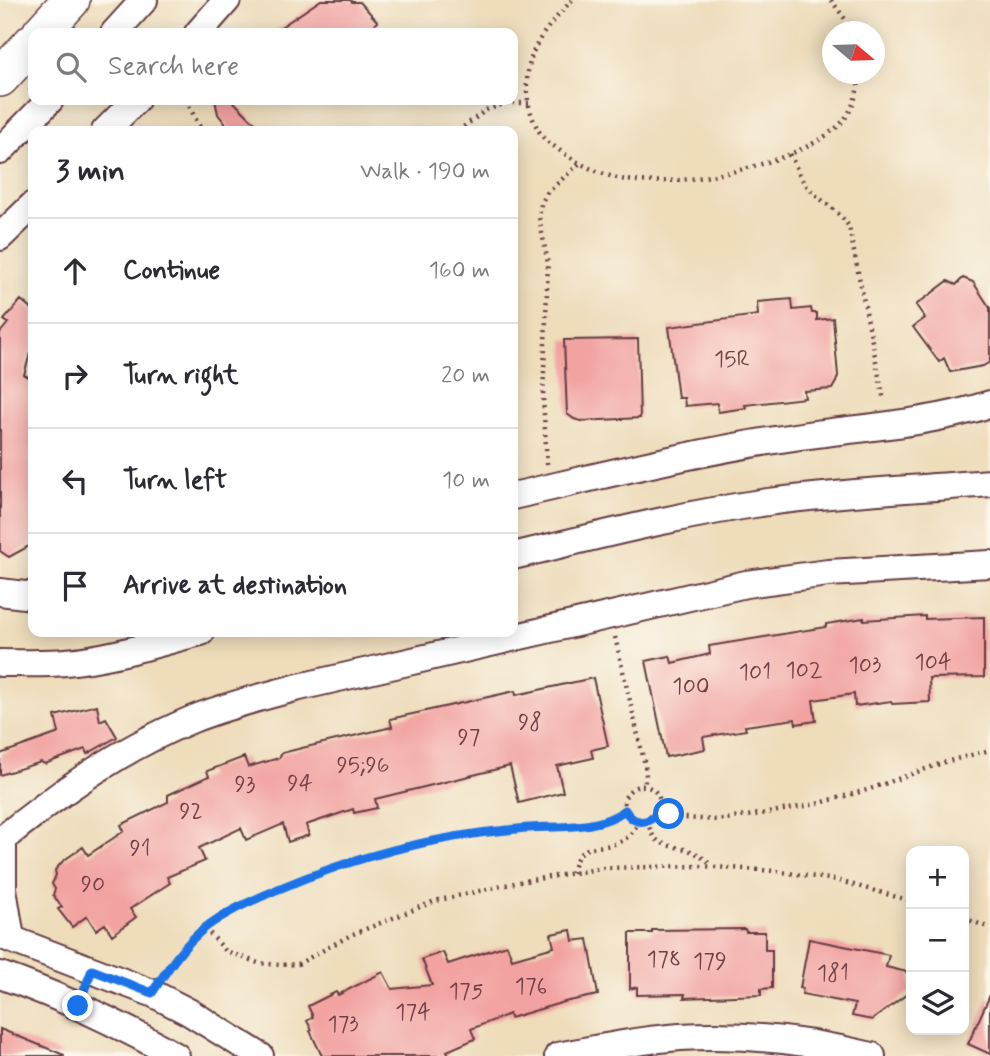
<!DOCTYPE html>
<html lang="en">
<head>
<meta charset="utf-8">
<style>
	:root { --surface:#fff; --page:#f7f7f7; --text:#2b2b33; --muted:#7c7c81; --line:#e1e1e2 }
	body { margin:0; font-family:Mynerve,sans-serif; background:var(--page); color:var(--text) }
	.controls { position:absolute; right:21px; bottom:21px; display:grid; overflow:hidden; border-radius:14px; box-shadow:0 4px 18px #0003 }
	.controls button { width:63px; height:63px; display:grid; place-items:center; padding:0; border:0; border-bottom:2px solid var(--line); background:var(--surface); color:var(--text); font:35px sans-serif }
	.compass { position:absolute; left:822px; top:21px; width:63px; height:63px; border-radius:50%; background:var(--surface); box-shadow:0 4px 18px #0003; rotate:109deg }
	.stop { position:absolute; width:21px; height:21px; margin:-16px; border:5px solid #1a73e8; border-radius:50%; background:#fff }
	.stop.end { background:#1a73e8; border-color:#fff; box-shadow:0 2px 7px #0008 }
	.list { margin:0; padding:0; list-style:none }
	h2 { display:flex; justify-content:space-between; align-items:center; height:91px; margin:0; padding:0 28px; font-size:30px }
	h2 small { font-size:23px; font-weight:400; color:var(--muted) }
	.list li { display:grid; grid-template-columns:46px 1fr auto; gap:21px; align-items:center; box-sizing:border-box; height:105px; padding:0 28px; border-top:2px solid var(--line) }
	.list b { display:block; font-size:26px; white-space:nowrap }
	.list em { font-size:23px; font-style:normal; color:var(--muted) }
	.icon { flex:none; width:38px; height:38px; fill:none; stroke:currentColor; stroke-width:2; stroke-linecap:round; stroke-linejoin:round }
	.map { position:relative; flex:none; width:990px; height:1056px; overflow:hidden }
	.search { position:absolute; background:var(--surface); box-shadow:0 4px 18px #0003; left:28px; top:28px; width:490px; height:77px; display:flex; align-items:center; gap:18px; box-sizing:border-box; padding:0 24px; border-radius:14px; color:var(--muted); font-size:26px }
	.panel { position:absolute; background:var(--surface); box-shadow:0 4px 18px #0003; left:28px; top:126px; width:490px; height:511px; border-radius:14px }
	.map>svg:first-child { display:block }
	.building { fill:#f2a2a0 }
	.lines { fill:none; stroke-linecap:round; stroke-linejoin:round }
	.minor-casing { stroke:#633b40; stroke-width:30 }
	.secondary-casing { stroke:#633b40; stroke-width:40 }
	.path { stroke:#633b40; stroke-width:4.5; stroke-dasharray:2 5; stroke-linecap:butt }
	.minor { stroke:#fff; stroke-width:26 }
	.secondary { stroke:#fff; stroke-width:37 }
	.route { stroke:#1a73e8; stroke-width:9 }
	.labels { text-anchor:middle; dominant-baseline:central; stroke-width:7; stroke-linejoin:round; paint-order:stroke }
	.number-label { font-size:23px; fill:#744048 }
</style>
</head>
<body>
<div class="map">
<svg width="990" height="1056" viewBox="0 0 990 1056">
	<rect width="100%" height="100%" fill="#fbf7ec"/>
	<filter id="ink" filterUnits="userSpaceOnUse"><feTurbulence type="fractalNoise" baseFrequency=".0143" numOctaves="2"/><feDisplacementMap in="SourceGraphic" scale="14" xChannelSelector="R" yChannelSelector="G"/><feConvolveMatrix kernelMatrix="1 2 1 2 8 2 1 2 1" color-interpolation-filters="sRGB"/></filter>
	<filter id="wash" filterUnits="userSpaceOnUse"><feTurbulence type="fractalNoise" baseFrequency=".00686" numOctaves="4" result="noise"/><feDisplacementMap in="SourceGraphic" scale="28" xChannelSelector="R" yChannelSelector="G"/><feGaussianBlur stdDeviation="1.57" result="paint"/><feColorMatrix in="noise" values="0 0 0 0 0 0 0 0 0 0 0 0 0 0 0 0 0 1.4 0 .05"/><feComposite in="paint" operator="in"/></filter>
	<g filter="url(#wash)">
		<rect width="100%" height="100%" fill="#eedcba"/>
		<g id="blocks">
			<path class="building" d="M321 0H350L352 2H360L378 22 365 33H272Z
				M215 100H232L263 131H231L218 114Z
				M963 278 973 282 990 308V362L983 366 950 372 944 358 939 362 913 327 925 318 916 305 948 281 956 285Z
				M792 299 793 310 811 308 812 313H817V320L833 318 838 376 836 382 832 389 804 391 805 398 745 405 746 408 718 412 717 403 685 406 684 398H678L669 327 758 315 757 302Z
				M21 300 33 310V348L31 350 24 375 33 379V544L9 557 0 551V333L8 323 4 320Z
				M638 339 640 418 581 421 574 419 567 414 564 340Z
				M925 616V619L984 617V677L929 678 930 702 892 704 891 701 855 706 854 694 813 700 816 721 796 724 795 719 745 726 746 730 703 737 705 749 666 757 646 661 670 656 672 663 710 654 709 646 826 627V624L864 618V620Z
				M593 678 608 746 591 750 593 758 557 766 563 792 519 803 510 766 375 799 377 808 354 813 353 809 306 825 309 835 288 842 283 824 246 840 241 828 199 848 205 861 167 877 170 883 130 909 136 917 112 935 105 924 96 930 87 916 72 927 58 909 62 907 53 895 55 889 52 884 56 875 55 870 63 861 83 847 88 855 124 831 121 825 168 802V795L209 776 207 771 244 757 248 767 279 758 282 753 302 748 392 727 390 719 515 691 516 695Z
				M97 705 100 721 106 718 117 737 87 754 85 749 45 764 41 762 0 775V754L59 733 55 716Z
				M745 929 746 932H765V950H772V988L761 989V995L684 998 685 994 637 995V987L630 989V933H652V930Z
				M571 930 573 941 588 939 598 995 564 1002 510 1018 509 1014 471 1029 475 1039 447 1051 450 1056H322L310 1031 312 1030 307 1021 313 1017 308 1006 336 992 338 995 383 972 392 989 432 985 422 959 443 952 448 964 507 945 512 959 554 947 551 934Z
				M809 939 889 955 886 967 911 973V991L872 1020 852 1016 855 1004 802 994 803 988H800Z
				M990 995V1054L968 1044Z
				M0 1029 64 1055V1056H0Z"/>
		</g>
	</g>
	<g filter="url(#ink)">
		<use href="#blocks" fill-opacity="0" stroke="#633b40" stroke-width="2"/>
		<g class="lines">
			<defs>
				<path id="minor" d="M114 33 144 0
					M198 33 227 0
					M105 131 136 100
					M0 151 50 100
					M0 237 33 205
					M513 496C608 474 703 450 801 436 864 427 928 424 990 404
					M513 556C597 536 682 514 768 502 842 492 916 489 990 483
					M0 592 33 596
					M0 663C22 663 44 664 66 662 112 658 157 643 201 632
					M3 839V889L11 938
					M0 842C14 828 31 817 46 805 92 770 140 741 193 719 226 706 261 697 295 688L746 584 828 573 990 564
					M0 935 152 993 189 1012 260 1056
					M0 975C61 996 119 1024 176 1056
					M558 1056C599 1048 639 1040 680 1037 745 1033 810 1041 872 1056"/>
				<path id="secondary" d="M41 33 71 0
					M0 78 33 42"/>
			</defs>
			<use href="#minor" class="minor-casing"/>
			<use href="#secondary" class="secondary-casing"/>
			<path class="path" d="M572 0C560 14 545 28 536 46 522 73 524 112 543 137 546 141 551 144 555 147 575 162 596 173 621 179 676 190 804 164 842 122 853 110 859 90 859 74
				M831 0 848 23 851 32
				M186 100 202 131
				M458 131 486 110 507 103H529
				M790 154C796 166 800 179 809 188 822 203 838 209 849 227L884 401
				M547 464 543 398 548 264 539 217 541 204 547 193 580 163
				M615 637 645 765 646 776 644 786
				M624 804a18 18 0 1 1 36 0a18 18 0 1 1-36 0Z
				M660 808 669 814 684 818 700 819 719 820 761 814 816 804 867 790 945 762 990 750
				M647 821C649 826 651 833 654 837 662 847 677 846 687 850 697 852 704 859 712 866
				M572 873C580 838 596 852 620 842 629 838 634 830 639 822
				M964 918 990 928
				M205 928 226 951 258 963 280 965 298 964 351 935 435 901 519 882 604 868 700 866 775 871 836 880 911 901
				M166 972C176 957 190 940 205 928 225 911 251 901 275 891 352 857 434 836 517 829 553 825 596 832 625 810"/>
			<use href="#minor" class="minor"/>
			<use href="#secondary" class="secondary"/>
		</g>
	</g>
	<g class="lines" filter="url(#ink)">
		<path class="route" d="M78 1006 92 970 152 993C167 970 183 945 206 927 227 911 252 901 276 890 353 857 434 836 517 829 553 825 596 832 625 810 634 826 652 825 660 808L669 814"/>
	</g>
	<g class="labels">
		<g class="number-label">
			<text x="732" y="360">15R</text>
			<text x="933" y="663">104</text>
			<text x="865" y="666">103</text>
			<text x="804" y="671">102</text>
			<text x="755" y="673">101</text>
			<text x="691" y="687">100</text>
			<text x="530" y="723">98</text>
			<text x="469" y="738">97</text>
			<text x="363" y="766">95;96</text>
			<text x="300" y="784">94</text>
			<text x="245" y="785">93</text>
			<text x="191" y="812">92</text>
			<text x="140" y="849">91</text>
			<text x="93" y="885">90</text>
			<text x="664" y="960">178</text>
			<text x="710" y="962">179</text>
			<text x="833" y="974">181</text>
			<text x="531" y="987">176</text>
			<text x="466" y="992">175</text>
			<text x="413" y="1013">174</text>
			<text x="343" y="1025">173</text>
		</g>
	</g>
</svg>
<div class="controls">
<button>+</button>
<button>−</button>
<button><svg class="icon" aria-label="layers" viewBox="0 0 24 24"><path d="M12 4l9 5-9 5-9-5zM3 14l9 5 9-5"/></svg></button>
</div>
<svg class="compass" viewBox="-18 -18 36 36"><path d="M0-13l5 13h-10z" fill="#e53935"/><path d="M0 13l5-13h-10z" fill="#7c7c81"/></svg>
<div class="stop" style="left:669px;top:814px"></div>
<div class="stop end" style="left:78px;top:1006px"></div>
<div class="search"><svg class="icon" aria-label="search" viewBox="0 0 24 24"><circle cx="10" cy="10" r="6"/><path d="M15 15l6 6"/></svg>Search here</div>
<section class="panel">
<h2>3 min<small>Walk · 190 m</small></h2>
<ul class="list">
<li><svg class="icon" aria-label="ahead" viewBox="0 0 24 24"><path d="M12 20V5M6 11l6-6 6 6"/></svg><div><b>Continue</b></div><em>160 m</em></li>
<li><svg class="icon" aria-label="right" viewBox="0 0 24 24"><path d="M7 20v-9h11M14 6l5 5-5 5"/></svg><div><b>Turn right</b></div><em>20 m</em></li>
<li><svg class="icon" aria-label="left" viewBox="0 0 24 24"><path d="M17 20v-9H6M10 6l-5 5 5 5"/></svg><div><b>Turn left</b></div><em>10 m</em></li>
<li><svg class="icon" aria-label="arrive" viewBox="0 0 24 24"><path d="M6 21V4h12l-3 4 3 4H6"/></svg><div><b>Arrive at destination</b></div></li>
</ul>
</section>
</div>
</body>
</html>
